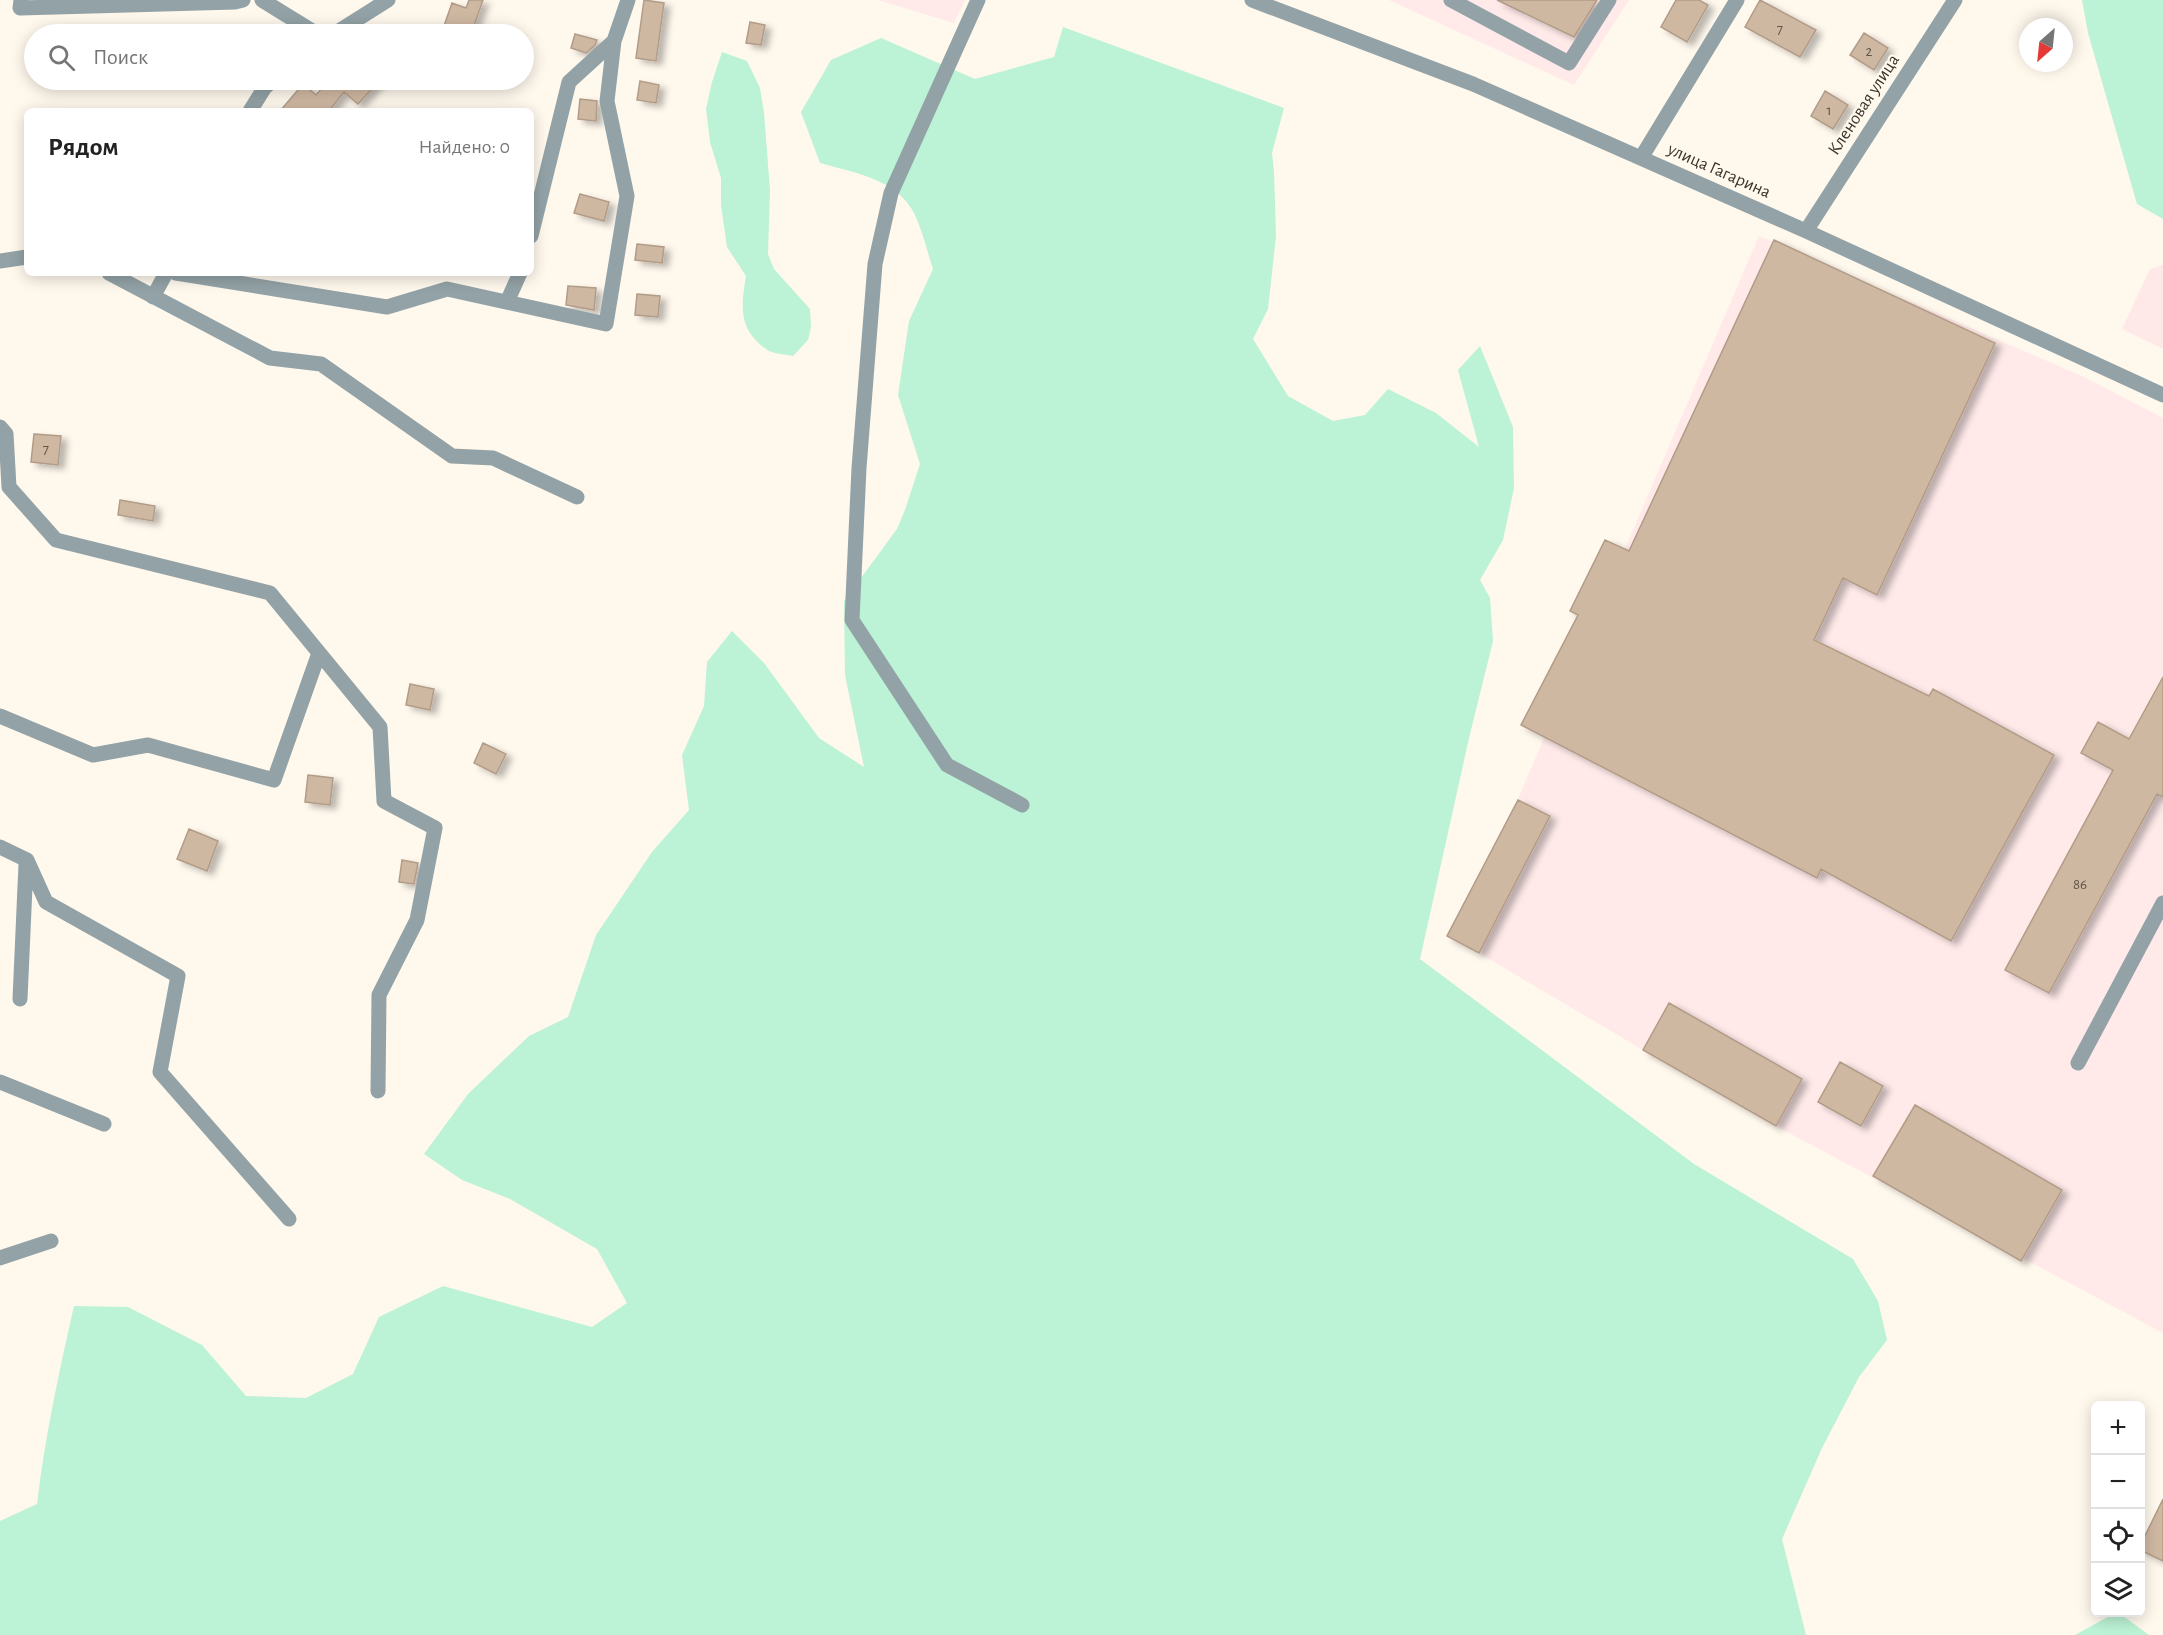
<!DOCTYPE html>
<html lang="ru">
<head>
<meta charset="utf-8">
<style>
	:root { --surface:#fff; --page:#f6f6f6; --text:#222; --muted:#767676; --line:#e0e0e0 }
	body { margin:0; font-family:"Alegreya Sans",sans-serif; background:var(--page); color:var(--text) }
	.controls { position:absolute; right:18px; bottom:18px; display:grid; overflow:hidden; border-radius:9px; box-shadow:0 3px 15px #0003 }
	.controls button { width:54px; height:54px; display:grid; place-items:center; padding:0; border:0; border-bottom:2px solid var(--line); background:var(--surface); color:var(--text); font:30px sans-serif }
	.compass { position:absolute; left:2019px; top:18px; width:54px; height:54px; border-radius:50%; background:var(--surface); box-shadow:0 3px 15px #0003; rotate:207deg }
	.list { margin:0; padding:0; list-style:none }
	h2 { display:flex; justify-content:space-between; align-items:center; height:78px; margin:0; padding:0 24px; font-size:26px }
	h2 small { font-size:20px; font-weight:400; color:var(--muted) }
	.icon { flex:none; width:33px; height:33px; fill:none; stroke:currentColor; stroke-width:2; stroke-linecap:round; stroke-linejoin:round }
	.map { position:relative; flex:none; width:2163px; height:1635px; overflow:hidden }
	.search { position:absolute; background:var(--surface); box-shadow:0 3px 15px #0003; left:24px; top:24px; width:510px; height:66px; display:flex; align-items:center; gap:15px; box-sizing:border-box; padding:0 21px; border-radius:33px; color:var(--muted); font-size:22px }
	.panel { position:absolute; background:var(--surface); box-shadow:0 3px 15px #0003; left:24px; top:108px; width:510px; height:168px; border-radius:9px }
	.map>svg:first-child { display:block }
	.commercial { fill:#ffe9e8 }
	.industrial { fill:#ffe9e9 }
	.green { fill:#bcf2d5 }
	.building { fill:#cfb8a2; stroke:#b29c87; stroke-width:1.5; filter:url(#shadow) }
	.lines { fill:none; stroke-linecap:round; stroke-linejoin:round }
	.minor { stroke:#93a2a6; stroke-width:15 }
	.labels { text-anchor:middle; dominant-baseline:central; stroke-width:4.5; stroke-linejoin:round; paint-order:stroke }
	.number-label { font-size:15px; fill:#605548 }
	.street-label { font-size:18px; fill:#3b342a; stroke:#fff8ed }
</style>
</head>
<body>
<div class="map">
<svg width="2163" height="1635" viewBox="0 0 2163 1635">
	<defs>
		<filter id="shadow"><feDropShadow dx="6" dy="4" stdDeviation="3" flood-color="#0004"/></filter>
	</defs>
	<rect width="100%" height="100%" fill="#fff8ed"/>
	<path class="commercial" d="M2163 265V349L2122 329 2150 269Z"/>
	<path class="industrial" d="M878 0H965L954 23Z
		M1389 0H1629L1574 85Z
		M1759 236 2086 378 2163 418V1333L1776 1126 1643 1050 1479 953 1447 936 1518 799Z"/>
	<path class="green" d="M2082 0H2163V219L2137 204 2088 33Z
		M1063 27 1284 108 1272 153 1274 171 1276 236 1268 309 1253 339 1288 396 1333 421 1365 415 1388 389 1436 413 1479 447 1458 370 1480 346 1513 427 1514 488 1503 540 1480 580 1490 598 1493 641 1469 738 1420 959 1694 1164 1853 1259 1878 1301 1887 1340 1859 1377 1822 1448 1782 1539 1806 1635H0V1521L37 1504C45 1437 59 1372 74 1306L128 1307 202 1345 246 1396 306 1398 353 1374 379 1317 443 1286 592 1327 627 1303 597 1249 510 1199 462 1180 424 1154 468 1094 529 1036 568 1017 596 935 652 852 689 810 682 755 704 706 707 662 732 631 764 663 819 738 864 767 845 675 844 601 897 529 905 510 920 464 898 395 909 321 933 269C927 251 923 232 915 215 898 179 855 173 820 163L801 112 831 60 881 38 975 79 1054 57Z
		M722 52 747 61 760 88 764 113 770 190 768 254 774 269 810 309 811 327 808 340 793 356C785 354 772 354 766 349 738 329 741 306 746 276L727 247 721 205V178L710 142 706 109 712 82Z
		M2115 1613H2119L2149 1635H2075Z"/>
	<path class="building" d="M469 0H483L471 34 444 26 452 3 466 8Z
		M644 0 664 3 656 61 636 58Z
		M1497 0H1597L1574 37Z
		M1676 0H1699L1708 5 1687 42 1661 27Z
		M1760 0 1816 30 1800 57 1745 27Z
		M750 22 765 25 761 45 746 43Z
		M1864 33 1888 48 1874 70 1850 55Z
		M575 34 597 40 595 45 586 53 571 48Z
		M329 80H380L358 104 344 92 331 108 334 111H280L303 84 316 95Z
		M640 81 659 85 656 103 637 100Z
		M1825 91 1848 105 1833 129 1811 116Z
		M580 99 597 101 596 121 578 119Z
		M580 194 609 202 604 221 574 213Z
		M1774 240 1995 343 1877 595 1843 578 1814 640 1929 696 1933 689 2054 755 1951 941 1821 869 1817 878 1521 725 1578 615 1570 611 1605 540 1629 551Z
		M637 244 664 247 662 263 635 260Z
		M568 286 596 288 594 310 566 305Z
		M637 294 660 296 658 317 635 315Z
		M34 434 61 436 58 465 31 462Z
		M120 500 155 506 153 521 118 515Z
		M2163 677V797L2157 794 2049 993 2005 970 2113 770 2081 753 2098 722 2129 739Z
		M410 684 434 689 430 710 406 705Z
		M483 743 506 754 496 774 474 763Z
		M308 775 333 778 330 805 305 802Z
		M1518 800 1550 816 1479 953 1447 936Z
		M189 829 218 841 207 871 177 859Z
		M402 860 418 863 414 884 399 882Z
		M1669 1003 1802 1079 1776 1126 1643 1050Z
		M1840 1062 1883 1086 1861 1126 1818 1102Z
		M1915 1105 2062 1190 2021 1261 1873 1176Z
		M2163 1499V1561L2140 1550V1546Z"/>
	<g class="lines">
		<path class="minor" d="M21 0 20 8 235 2 243 0
			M262 0 317 34
			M978 0 891 193 875 264 859 468 852 620 947 765 1022 805
			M1252 0 1473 84 1806 231 2163 395
			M1451 0 1569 63 1609 0
			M334 34 388 0
			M250 111 265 87 274 80
			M1641 158 1737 0
			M1806 231 1955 0
			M531 236 569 82 614 41
			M0 261 27 257
			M109 273 270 358 321 364 452 456 493 458 577 497
			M176 273 387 307 447 289 606 324 627 196 607 101 614 41 628 0
			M153 297 166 273
			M507 302 520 273
			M0 427 6 434 9 487 56 540 270 593 380 727 384 801 435 828 417 920 379 995 378 1091
			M0 716 93 755 148 745 274 780 319 653
			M0 847 27 860 46 902 178 976 160 1072 289 1219
			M20 999 26 864
			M2078 1063 2163 903
			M0 1082 104 1124
			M0 1258 51 1241"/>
	</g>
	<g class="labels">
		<g class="number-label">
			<text x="1780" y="29">7</text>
			<text x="1869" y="51">2</text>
			<text x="1829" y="110">1</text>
			<text x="46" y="449">7</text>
			<text x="2080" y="884">86</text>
		</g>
		<g class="street-label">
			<text transform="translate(1864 105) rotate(-57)">Кленовая улица</text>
			<text transform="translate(1719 171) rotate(24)">улица Гагарина</text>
		</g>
	</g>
</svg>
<div class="controls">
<button>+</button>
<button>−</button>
<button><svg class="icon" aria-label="locate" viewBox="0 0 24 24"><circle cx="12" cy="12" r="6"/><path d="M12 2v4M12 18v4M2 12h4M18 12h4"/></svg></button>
<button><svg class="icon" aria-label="layers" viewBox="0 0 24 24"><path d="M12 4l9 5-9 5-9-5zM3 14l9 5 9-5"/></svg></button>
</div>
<svg class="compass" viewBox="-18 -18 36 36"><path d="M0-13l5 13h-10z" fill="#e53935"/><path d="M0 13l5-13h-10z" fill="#767676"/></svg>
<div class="search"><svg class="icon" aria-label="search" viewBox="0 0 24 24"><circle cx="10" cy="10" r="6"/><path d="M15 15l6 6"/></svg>Поиск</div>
<section class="panel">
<h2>Рядом<small>Найдено: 0</small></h2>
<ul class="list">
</ul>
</section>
</div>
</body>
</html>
